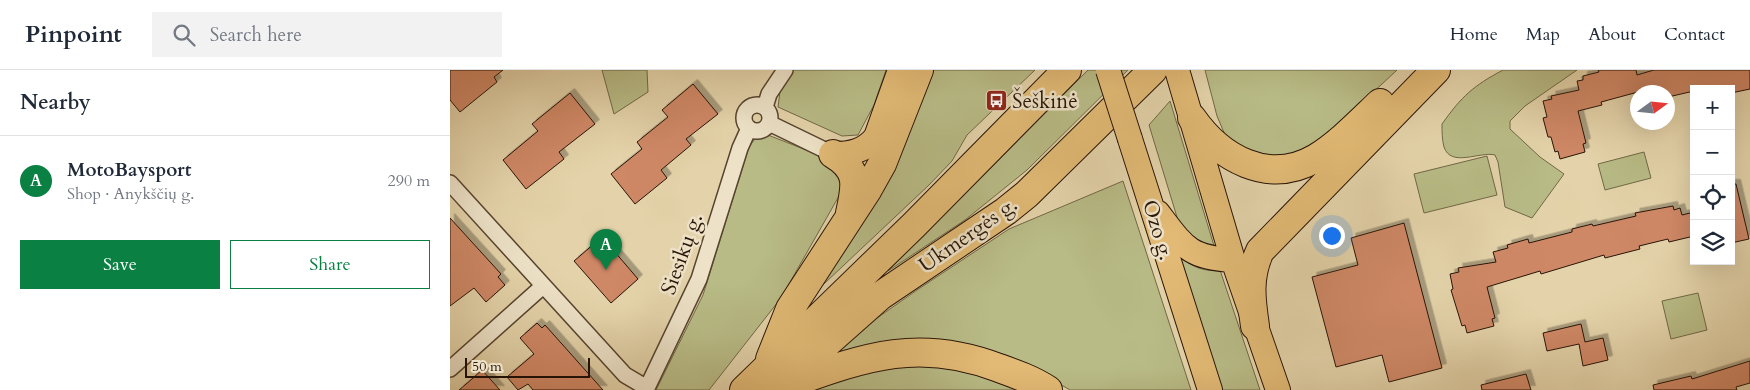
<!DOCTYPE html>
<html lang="en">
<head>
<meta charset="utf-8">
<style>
	:root { --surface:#fff; --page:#f2f2f3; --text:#1f2937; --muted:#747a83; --line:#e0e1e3; --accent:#0b8043 }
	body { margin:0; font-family:Cardo,serif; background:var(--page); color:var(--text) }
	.controls { position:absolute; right:15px; top:15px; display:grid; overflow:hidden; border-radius:0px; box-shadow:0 5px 20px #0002 }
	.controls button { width:45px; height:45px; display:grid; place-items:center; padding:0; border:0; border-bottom:1px solid var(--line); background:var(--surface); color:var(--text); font:25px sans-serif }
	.compass { position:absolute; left:1180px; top:15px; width:45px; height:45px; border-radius:50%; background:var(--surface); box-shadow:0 5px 20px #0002; rotate:75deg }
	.scale { position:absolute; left:15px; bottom:12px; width:125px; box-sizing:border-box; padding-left:5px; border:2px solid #281406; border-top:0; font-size:14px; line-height:18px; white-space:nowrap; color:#281406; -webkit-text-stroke:4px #ede2c8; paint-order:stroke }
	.you { position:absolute; left:881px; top:165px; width:18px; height:18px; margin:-12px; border:4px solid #fff; border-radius:50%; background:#1a73e8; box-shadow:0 0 0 8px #1a73e833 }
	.badge { display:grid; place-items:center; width:32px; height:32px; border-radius:50%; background:var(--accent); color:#fff; font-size:16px; font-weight:700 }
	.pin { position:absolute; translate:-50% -41px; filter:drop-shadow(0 1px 2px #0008) }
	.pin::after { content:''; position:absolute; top:26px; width:18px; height:15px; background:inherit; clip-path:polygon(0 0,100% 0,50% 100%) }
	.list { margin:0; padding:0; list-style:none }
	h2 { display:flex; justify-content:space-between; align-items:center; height:65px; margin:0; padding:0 20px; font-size:21px }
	h2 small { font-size:16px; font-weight:400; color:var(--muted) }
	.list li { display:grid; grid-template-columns:32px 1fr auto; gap:15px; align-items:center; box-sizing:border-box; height:90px; padding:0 20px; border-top:1px solid var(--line) }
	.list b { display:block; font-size:19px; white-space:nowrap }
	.list p { margin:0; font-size:16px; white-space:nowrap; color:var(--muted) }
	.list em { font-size:16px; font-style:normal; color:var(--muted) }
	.actions { display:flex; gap:10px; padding:15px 20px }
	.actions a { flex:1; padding:11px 0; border:1px solid var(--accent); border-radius:0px; text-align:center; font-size:18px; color:var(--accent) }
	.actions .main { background:var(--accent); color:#fff }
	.icon { flex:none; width:28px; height:28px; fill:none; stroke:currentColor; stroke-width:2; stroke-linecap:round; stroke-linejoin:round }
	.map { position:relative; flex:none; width:1300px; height:320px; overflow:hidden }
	header { display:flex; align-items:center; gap:30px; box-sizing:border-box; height:70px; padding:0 25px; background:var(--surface); border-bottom:1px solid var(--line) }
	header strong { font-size:24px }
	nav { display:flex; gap:28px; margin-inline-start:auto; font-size:18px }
	.search { width:350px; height:45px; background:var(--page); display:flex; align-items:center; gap:12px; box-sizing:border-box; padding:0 18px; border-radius:0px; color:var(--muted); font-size:19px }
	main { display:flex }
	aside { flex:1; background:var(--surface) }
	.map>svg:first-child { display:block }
	.green { fill:#b8bb86; stroke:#706846 }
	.building { fill:#cf8866; stroke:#281406; filter:url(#shadow) }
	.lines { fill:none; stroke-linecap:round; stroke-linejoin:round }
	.street-casing { stroke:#57442f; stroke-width:18 }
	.primary-casing { stroke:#281406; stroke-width:26 }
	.highway-casing { stroke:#281406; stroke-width:30 }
	.street { stroke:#ede2c8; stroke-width:15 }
	.primary { stroke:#e2ba75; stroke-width:24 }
	.highway { stroke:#e2ba75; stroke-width:28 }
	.primary-bridge-casing { stroke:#281406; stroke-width:26; stroke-linecap:butt }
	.primary-bridge { stroke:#e2ba75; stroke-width:24 }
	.labels { text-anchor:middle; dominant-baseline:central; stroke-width:5; stroke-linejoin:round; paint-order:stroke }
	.poi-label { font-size:21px; fill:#281406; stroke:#ede2c8; text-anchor:start }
	.street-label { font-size:21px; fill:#281406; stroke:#ede2c8 }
</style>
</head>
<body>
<header>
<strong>Pinpoint</strong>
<div class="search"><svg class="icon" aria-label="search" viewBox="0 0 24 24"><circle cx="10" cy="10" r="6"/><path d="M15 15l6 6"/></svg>Search here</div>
<nav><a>Home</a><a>Map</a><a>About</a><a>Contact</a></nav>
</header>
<main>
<aside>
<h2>Nearby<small></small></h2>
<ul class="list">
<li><span class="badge">A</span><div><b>MotoBaysport</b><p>Shop · Anykščių g.</p></div><em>290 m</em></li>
</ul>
<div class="actions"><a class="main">Save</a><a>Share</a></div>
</aside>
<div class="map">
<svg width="1300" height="320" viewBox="0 0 1300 320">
	<defs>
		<filter id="shadow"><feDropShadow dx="4.5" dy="-4.5" stdDeviation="0" flood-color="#0004"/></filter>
	</defs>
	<rect width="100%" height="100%" fill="#e4d3aa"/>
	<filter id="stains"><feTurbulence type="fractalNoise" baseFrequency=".004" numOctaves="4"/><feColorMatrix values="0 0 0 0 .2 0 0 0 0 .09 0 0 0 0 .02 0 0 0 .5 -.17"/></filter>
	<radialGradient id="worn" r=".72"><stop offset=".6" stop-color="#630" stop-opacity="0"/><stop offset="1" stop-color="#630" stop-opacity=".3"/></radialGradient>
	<path class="green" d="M152 0H197L198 22 164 44Z
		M342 0H436L424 35 408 65 392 66 328 37 331 14Z
		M481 0H585L517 65 502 91 479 115 359 228Z
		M638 0H678L577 100 515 150 438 201Z
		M755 0H947L871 71 828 91 778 72 767 46Z
		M1053 0H1127L1075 36 1060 51V59L1090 87 1114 104 1082 148 1055 137 1048 92 1045 85C1030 81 1001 98 994 77 992 70 992 61 992 54 1012 26 1023 16 1053 0Z
		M720 31 765 179 757 180 730 157 699 55Z
		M312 65H318L379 89 389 101 393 119 331 228 259 320H206L253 225 299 77 304 70Z
		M1194 82 1201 108 1155 120 1148 94Z
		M1037 86 1047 125 974 143 964 104Z
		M673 111 741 320H620L589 302 388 288 383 279 467 220 559 159Z
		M727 184C741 196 751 202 770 200L810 320H770Z
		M1248 223 1257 260 1221 269 1212 231Z
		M489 291 580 320H356L387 306Z"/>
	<path class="building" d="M0 0H53L44 7 47 12 10 42 0 30Z
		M1148 0H1186L1187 5 1204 0H1300V19L1281 23V19H1244V21L1218 27V22H1188L1151 32 1152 35 1128 41 1136 73 1133 74 1135 82 1110 89 1108 81 1105 82 1101 67H1098L1093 48 1097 47 1093 31 1102 29 1101 26 1129 20 1127 11 1133 10V6L1149 2Z
		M243 14 268 44 236 69 241 75 211 100 217 108 185 134 161 104 192 79 187 72 218 47 212 40Z
		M120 23 145 54 109 82 114 89 76 119 53 90 88 61 82 54Z
		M1281 114H1286L1299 169 1281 173Z
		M1223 136 1224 140 1230 138 1232 145 1244 142V166L1219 172 1218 169 1189 176 1190 179 1155 188 1154 185 1091 204 1090 201 1037 217 1045 248 1042 249 1044 256 1017 263 1015 255 1012 256 1001 220 1003 219 1000 204 1009 202 1008 198 1046 192 1043 182 1058 178 1057 175 1078 169 1079 173 1122 162V159L1142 154 1143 156 1186 146 1185 143Z
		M0 148 51 204 48 207 55 215 36 232 24 218 0 236Z
		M954 153 992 298 939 312 932 285 886 297 862 207 908 195 901 168Z
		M152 167 188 209 161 233 124 191Z
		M87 253 92 258 95 255 153 320H83L78 314 68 320 57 307 84 284 70 268Z
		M1131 254 1135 272 1153 268 1158 290 1133 296 1129 274 1097 281 1093 263Z
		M1300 291V313L1286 317 1287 320H1204L1203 315 1241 306 1242 309Z
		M32 300 50 320H9L22 309Z
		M1076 304 1081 320H1032L1031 315Z"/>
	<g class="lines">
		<defs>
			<path id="street" d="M294 48a13 13 0 1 1 26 0a13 13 0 1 1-26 0Z
				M315 37 319 24 335 0
				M319 53 383 84
				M0 113 175 305 197 318
				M0 299 93 216
				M196 320 249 209 290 78 299 58"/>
			<path id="primary" d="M727 0 783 190 828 320
				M680 69 760 320
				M383 84C401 84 415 81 426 67L450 0
				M708 143C734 177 739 188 783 190"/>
			<path id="highway" d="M742 48C770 88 818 116 866 88 889 74 910 52 930 33
				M383 84C410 100 406 116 400 143
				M805 256C801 229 798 207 810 181L986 0
				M320 289 340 239 418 119 432 94 469 0
				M339 314C415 287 469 267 549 298 566 304 583 310 598 320
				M294 320 464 155 617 0
				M324 320 430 226 556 141 577 124 703 0"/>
		</defs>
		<use href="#street" class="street-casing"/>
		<use href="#primary" class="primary-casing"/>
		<use href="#highway" class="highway-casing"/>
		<use href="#street" class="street"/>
		<use href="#primary" class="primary"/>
		<use href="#highway" class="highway"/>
		<defs>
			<path id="primary-bridge" d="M658 0 680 69"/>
		</defs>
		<use href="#primary-bridge" class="primary-bridge-casing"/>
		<use href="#primary-bridge" class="primary-bridge"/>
	</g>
	<defs>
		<symbol id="bus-square" viewBox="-11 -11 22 22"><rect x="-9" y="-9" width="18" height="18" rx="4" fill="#8f2418" stroke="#ede2c8"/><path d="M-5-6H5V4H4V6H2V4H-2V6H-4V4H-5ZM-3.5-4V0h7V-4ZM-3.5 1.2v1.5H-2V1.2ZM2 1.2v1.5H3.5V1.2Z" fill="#fff"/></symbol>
	</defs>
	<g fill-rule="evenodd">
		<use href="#bus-square" x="534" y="18" width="25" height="25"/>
	</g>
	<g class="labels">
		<g class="poi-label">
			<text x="562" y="31">Šeškinė</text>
		</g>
		<g class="street-label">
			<text transform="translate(708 160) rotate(73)">Ozo g.</text>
			<text transform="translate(518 165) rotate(-35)">Ukmergės g.</text>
			<text transform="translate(232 184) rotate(-70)">Siesikų g.</text>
		</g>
	</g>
	<rect width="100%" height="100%" filter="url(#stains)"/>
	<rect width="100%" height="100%" fill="url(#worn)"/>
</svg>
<div class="controls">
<button>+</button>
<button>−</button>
<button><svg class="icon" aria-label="locate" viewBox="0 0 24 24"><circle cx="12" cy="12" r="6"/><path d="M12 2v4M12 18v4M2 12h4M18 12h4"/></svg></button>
<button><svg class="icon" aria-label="layers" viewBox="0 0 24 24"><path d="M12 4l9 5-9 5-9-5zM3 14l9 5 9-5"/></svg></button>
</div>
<svg class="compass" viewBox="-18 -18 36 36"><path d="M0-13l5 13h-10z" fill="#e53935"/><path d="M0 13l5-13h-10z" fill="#747a83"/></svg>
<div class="scale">50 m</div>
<div class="you"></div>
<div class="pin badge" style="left:156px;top:200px">A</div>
</div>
</main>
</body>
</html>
